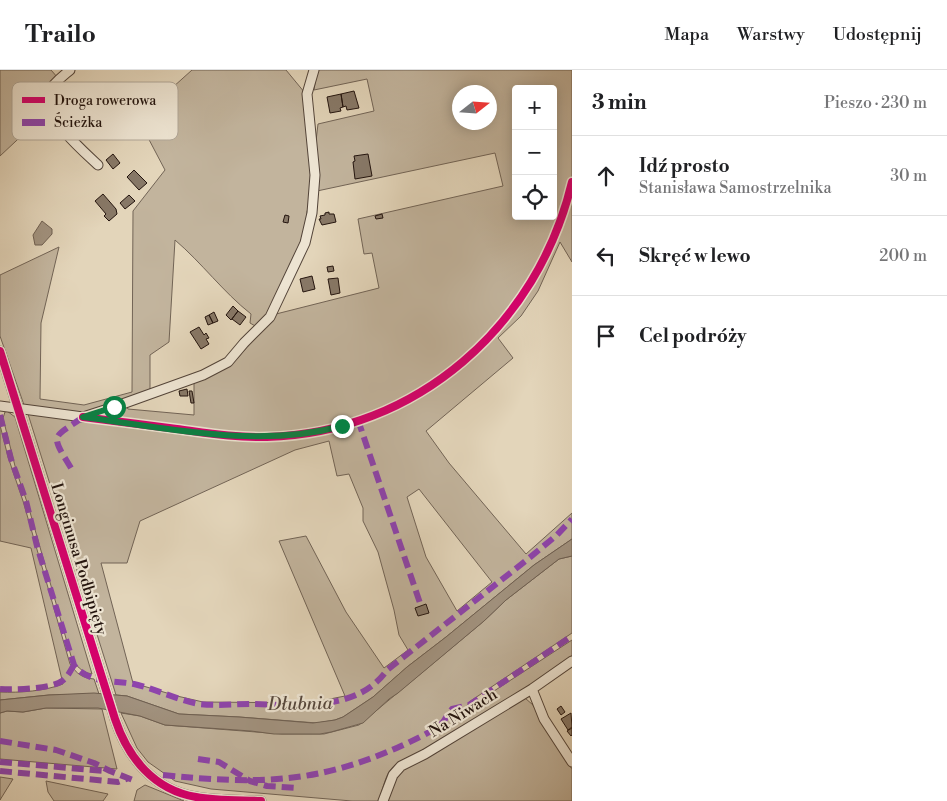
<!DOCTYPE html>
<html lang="pl">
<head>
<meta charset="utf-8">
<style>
	:root { --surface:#fff; --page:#f6f6f6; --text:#202124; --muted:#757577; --line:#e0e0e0 }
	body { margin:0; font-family:"Libre Bodoni",serif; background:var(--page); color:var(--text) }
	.controls { position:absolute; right:15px; top:15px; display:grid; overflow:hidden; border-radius:5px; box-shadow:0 2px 12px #0003 }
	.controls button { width:45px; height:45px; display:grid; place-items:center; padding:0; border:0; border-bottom:1px solid var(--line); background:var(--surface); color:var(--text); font:25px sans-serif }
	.compass { position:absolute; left:452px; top:15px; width:45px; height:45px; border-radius:50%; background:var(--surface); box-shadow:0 2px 12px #0003; rotate:73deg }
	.stop { position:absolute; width:15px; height:15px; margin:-11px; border:4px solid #0b8043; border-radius:50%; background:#fff }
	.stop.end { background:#0b8043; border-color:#fff; box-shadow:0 1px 5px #0008 }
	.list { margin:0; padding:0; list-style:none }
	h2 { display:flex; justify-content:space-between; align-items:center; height:65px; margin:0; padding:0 20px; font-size:21px }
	h2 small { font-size:16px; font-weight:400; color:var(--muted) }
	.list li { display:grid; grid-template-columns:32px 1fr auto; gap:15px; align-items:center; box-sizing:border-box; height:80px; padding:0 20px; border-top:1px solid var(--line) }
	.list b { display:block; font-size:19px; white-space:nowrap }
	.list p { margin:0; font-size:16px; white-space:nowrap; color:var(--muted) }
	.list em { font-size:16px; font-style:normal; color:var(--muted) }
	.icon { flex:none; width:28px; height:28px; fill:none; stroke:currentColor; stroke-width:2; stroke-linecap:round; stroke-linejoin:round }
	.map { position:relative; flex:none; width:572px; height:731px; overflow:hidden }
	header { display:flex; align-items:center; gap:30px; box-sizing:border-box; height:70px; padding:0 25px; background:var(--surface); border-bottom:1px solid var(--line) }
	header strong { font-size:24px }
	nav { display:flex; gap:28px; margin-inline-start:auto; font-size:18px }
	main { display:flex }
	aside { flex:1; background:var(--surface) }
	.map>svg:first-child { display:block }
	.green { fill:#c2b49d; stroke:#726456; fill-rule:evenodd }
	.water { fill:#a29380; stroke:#6f6052 }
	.building { fill:#877867; stroke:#23140e }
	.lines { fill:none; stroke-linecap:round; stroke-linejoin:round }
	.minor-casing { stroke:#534439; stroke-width:11 }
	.minor { stroke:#ede4d2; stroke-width:9 }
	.quiet { stroke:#8e44ad; stroke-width:6; stroke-dasharray:12 6; stroke-linecap:butt }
	.cycleway-casing { stroke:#ede4d2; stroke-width:11 }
	.cycleway { stroke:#d6006c; stroke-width:8 }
	.route { stroke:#0b8043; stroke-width:6 }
	.labels { text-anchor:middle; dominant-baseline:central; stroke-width:4.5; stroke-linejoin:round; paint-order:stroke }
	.street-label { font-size:16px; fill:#23140e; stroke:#ede4d2 }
	.water-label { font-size:18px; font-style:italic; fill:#56473c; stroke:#ede4d2 }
	.key { fill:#ede4d2; stroke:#b0a697; stroke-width:1 }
	.key-label { font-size:14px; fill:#23140e }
</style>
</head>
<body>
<header>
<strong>Trailo</strong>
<nav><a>Mapa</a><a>Warstwy</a><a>Udostępnij</a></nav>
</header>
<main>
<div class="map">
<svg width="572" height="731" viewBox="0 0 572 731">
	<rect width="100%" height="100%" fill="#e3d5ba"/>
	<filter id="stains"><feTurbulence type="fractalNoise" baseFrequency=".004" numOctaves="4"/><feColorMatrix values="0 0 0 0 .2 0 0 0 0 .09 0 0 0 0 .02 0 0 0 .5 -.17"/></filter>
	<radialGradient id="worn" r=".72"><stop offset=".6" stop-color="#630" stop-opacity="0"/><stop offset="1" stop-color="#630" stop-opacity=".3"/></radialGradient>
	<path class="green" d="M0 0H51L58 8 45 22 47 42 0 86Z
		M192 0H286L305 23 312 93 309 138 307 141V151L304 162 298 178 266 246 257 257 250 253 251 244C223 222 202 193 175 170L169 272 150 285V319L144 324 82 344 24 335 0 266V205L59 177 41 253 40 329 84 335 132 322 133 141 165 100 145 62 134 52Z
		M317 0H572V192L560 172 538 221 521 246 498 268 513 288 426 361 449 393 526 484 572 443V469L534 495 446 567 407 597 373 627 343 647 335 650 317 653 239 647 179 644 127 626 116 625 28 344H41L85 350 126 336 128 339 194 345V311L217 301 235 291 276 244 379 218 372 183 364 184 358 149 503 116 495 83 317 121 316 71 318 54 374 41 367 9 314 20ZM516 19H553V146H516ZM460 22H490V52H460ZM329 371 337 406 349 404 363 438V451L378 482 394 540 399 565 408 580 384 598 346 542 306 466 279 471 345 626 310 633 203 632 177 626 133 613 101 493H127L140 451 295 380ZM419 419 492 512 457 541 426 487 407 427Z
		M7 341 15 347 92 604C81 602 76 596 71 586L28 435 16 400 3 348 5 342Z
		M0 355 8 387 23 431 70 594C77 604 82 608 94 609L99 624 49 625 0 630V622C20 623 45 621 63 614L31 478 0 471Z
		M572 486V563L469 632 465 640 572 570V586L526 618 415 685C387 694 387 704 379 731H352L211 719 175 711 148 692 137 678 121 643 140 646 165 655 282 664H324L359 655 484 551 506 530 559 489Z
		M525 628 533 635 549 664 572 699V731H388L397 706 405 699Z
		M46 638 102 639 117 699 0 689V643L7 641 23 642Z
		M0 707 13 709 0 730Z
		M46 711 108 724 103 731H54L48 722Z
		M145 715 184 731H134L137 720Z"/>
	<path class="water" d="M42 151 52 159V164L42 175H35L33 165Z
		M572 469V486L559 489 506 530 484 551 398 623 389 629 363 653 331 662 320 664H274L251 661 165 655 140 646 98 638H46L23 642 7 641 0 643V630L49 625 94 623 127 626 179 644 239 647 313 653 335 650 343 647 373 627 407 597 446 567 534 495Z"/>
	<path class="building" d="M354 21 359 38 347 40 346 36 343 37 341 24Z
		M341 24 343 37 340 38 341 41 330 43 327 27Z
		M113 84 120 93 113 99 106 90Z
		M368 84 372 106 355 109 353 92 355 91 354 86Z
		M134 100 147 113 139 120 127 107Z
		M103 124 116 139 117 144 109 151 104 146 106 144 95 131Z
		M129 125 135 131 125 139 120 133Z
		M329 142V144H334L336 152 322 155 319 149H321L320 146 325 145V143Z
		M382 144 383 148 376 149 375 146Z
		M285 145 289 146 288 153 283 152Z
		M333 196 334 201 328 202 327 197Z
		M312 206 315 219 303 222 300 209Z
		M338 208 340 223 331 225 328 209Z
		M233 236 238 241 231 250 226 245Z
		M238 241 246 247 240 255 232 249Z
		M214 242 218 251 213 253 209 245Z
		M209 245 213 253 208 255 205 247Z
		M199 257 204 265 206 263 209 268 206 269 209 274 201 279 190 262Z
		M187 319 188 326H180L179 321Z
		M189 321H192L194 333H191Z
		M426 534 429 543 418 546 415 538Z
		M561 636 565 642 561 645 557 639Z
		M462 640 465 648 454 651 452 643Z
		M571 643 572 657 568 660 561 649Z
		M572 658V665L571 666 567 661Z"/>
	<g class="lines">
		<defs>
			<path id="minor" d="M70 0C63 6 52 14 48 23 39 43 84 82 98 95
				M0 281 115 649C128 688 154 720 196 727 217 731 240 730 261 731
				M0 336 83 347 114 337 203 305 228 292 244 273 270 247 305 173 312 143 315 105 307 24 314 0
				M532 619 544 649 572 692
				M383 731 393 705 401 696 425 684 532 619 572 591"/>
		</defs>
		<use href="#minor" class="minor-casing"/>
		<use href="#minor" class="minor"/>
		<path class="quiet" d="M0 345 11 389 26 431 37 476 74 595C89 614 112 610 134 614 156 619 177 630 199 634 217 636 235 634 253 634 297 635 358 642 387 600L528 489 557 465 572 449
			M358 350 421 536
			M71 398C49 362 53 369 83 347
			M0 619C14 620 51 619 62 611 68 607 70 601 74 595
			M0 671 56 680 94 693 110 701 133 710
			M198 689 219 692 250 711 267 716 297 718
			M0 692 105 701
			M0 701 118 712 129 708
			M163 705C254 714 315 715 401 676 410 672 438 659 443 652 447 647 448 643 452 639L469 635 572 566"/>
		<defs>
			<path id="cycleway" d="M0 281 115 649C128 688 154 720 196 727 217 731 240 730 261 731
				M83 347C114 351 146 355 177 359 207 363 237 368 267 367 417 363 538 255 572 112"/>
		</defs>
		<use href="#cycleway" class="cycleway-casing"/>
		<use href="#cycleway" class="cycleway"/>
	</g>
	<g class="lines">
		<path class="route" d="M114 337 83 347C168 358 257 379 342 356"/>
	</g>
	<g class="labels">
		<g class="street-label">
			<text transform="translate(79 489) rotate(73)">Longinusa Podbipięty</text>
			<text transform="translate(463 643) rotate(-32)">Na Niwach</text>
		</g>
		<g class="water-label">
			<text transform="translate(300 634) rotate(-1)">Dłubnia</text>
		</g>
	</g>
	<rect x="12" y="12" width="166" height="58" rx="8" class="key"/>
	<rect x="22" y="27" width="23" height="6" fill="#d6006c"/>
	<rect x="22" y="49" width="23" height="7" fill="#8e44ad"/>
	<g class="key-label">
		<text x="54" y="35">Droga rowerowa</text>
		<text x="54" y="57">Ścieżka</text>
	</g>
	<rect width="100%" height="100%" filter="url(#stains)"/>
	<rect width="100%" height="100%" fill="url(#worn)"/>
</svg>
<div class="controls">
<button>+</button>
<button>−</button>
<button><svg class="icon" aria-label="locate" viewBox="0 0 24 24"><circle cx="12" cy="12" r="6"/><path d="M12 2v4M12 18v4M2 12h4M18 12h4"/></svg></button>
</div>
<svg class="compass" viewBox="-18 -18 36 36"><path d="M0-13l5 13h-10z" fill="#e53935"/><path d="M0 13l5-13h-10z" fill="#757577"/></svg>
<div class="stop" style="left:114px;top:337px"></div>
<div class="stop end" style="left:342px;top:356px"></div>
</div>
<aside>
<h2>3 min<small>Pieszo · 230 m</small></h2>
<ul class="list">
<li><svg class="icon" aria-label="ahead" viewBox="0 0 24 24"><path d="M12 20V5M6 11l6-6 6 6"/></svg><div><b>Idź prosto</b><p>Stanisława Samostrzelnika</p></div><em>30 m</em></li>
<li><svg class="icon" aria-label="left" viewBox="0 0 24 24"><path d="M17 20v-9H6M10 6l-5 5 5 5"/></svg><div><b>Skręć w lewo</b></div><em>200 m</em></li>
<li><svg class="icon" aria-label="arrive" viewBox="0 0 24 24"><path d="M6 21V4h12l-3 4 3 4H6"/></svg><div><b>Cel podróży</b></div></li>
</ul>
</aside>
</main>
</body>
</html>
